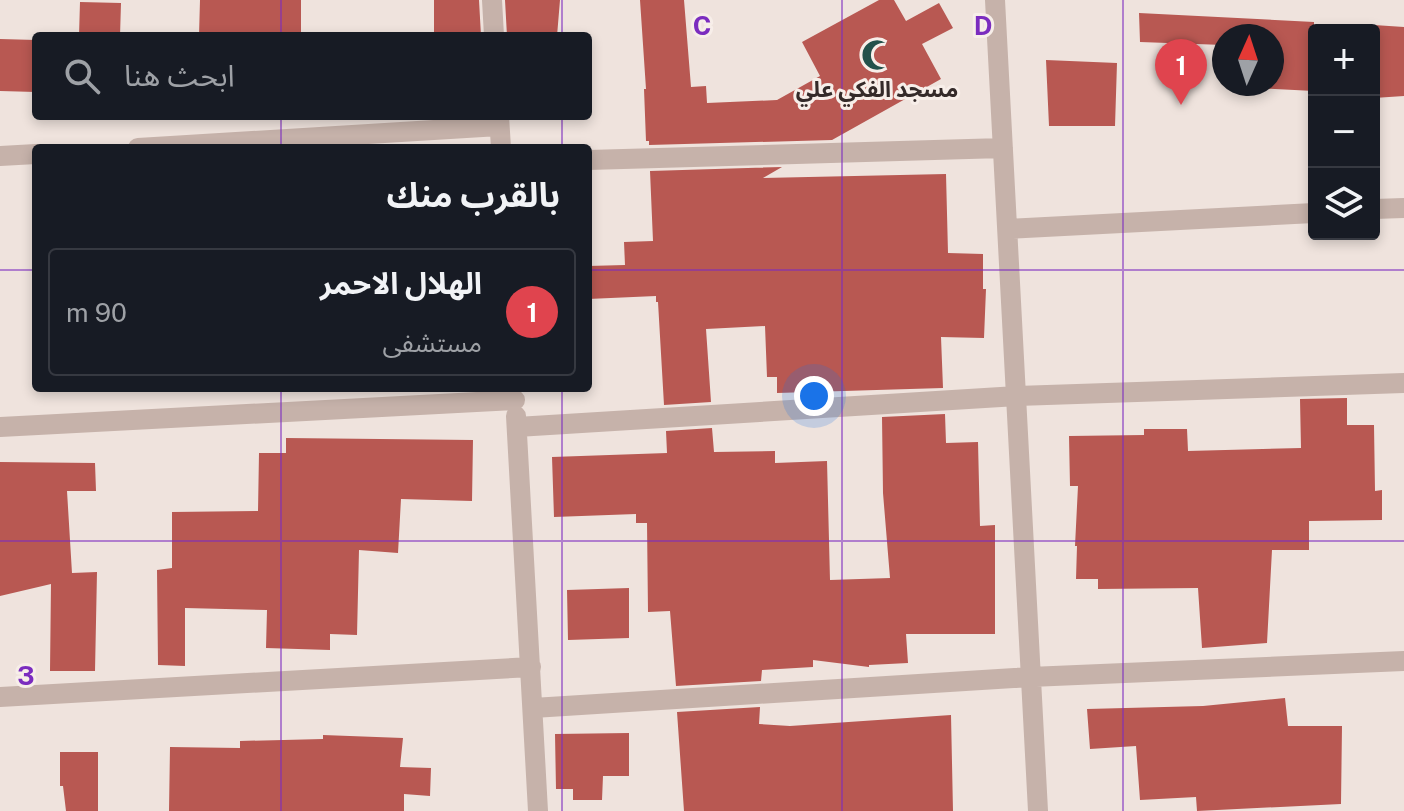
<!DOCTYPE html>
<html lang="ar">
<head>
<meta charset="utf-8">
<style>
	:root { --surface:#171b24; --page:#20242c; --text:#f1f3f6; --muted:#9ea1a6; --line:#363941; --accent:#0f766e }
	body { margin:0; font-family:"Public Sans","Noto Sans Arabic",sans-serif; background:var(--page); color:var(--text); direction:rtl }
	.controls { position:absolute; right:24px; top:24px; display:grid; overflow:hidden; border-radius:8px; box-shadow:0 4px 12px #0003 }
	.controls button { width:72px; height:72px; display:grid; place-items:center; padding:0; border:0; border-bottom:2px solid var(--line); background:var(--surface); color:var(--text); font:40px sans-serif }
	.compass { position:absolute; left:1212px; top:24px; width:72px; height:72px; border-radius:50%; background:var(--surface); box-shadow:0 4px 12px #0003; rotate:3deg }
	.you { position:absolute; left:814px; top:396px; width:28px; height:28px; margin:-20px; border:6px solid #fff; border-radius:50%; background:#1a73e8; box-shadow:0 0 0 12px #1a73e833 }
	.badge { display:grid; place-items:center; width:52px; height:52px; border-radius:50%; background:var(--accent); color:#fff; font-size:26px; font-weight:700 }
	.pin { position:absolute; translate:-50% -66px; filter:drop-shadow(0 2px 4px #0008) }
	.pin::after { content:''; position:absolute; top:42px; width:28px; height:24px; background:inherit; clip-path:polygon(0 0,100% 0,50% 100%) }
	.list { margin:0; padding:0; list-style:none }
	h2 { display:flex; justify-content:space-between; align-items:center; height:104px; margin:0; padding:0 32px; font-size:34px }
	h2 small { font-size:26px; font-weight:400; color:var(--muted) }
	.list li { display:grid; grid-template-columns:52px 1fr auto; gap:24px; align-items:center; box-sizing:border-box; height:128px; margin:0 16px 16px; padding:0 16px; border:2px solid var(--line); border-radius:8px }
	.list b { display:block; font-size:30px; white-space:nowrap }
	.list p { margin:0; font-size:26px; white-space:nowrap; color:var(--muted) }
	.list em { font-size:26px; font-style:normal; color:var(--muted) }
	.icon { flex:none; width:44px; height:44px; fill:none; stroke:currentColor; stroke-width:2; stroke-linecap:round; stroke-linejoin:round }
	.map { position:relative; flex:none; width:1404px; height:811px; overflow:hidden; direction:ltr }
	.search { position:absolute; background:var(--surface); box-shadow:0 4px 12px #0003; left:32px; top:32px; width:560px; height:88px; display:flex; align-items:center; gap:20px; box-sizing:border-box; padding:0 28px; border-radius:8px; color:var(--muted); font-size:30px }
	.panel { position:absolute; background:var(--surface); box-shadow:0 4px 12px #0003; left:32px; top:144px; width:560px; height:248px; border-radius:8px; direction:rtl }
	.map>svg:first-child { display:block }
	.building { fill:#b85852 }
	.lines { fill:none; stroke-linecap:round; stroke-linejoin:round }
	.minor { stroke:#c6b2aa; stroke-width:20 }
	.grid { fill:none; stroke:#7b2cbf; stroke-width:2; stroke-opacity:0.55 }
	.labels { text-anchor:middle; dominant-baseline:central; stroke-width:6; stroke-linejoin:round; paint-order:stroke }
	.poi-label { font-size:22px; font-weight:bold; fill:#342a29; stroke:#f7eee9 }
	.grid-label { font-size:26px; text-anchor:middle; font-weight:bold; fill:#7b2cbf; stroke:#f7eee9; stroke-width:6; stroke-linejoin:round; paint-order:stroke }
</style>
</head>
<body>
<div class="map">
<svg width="1404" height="811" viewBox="0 0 1404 811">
	<rect width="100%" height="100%" fill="#efe3dd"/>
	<path class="building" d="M200 0H301V36H199Z
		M434 0H479L481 36H434Z
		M505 0H560L557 36 526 34V36H507Z
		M640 0H684L691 87 706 86 707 103 777 100 820 76 802 42 879 0H894L906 21 939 3 953 28 922 44 941 79 832 140 649 145V141H646L644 89H646Z
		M80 2 121 3 120 36H79Z
		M1139 13 1314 22V91L1234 87V84H1272V36H1224V45L1140 42Z
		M1374 25 1404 27V96L1374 98Z
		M0 39 36 40V92L0 91Z
		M1046 60 1117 63 1115 126H1049Z
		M782 167 763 178 946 174 948 253 983 254V289H986L984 338 941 337 943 388 777 393V377H767L765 326 706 329 711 402 664 405 658 302H656V296L588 299V266L625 265 624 242 653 241 650 171Z
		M1347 398V425H1374L1375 491 1382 490V520L1309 521V550H1272L1267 643 1202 648 1198 588 1098 589V579H1076L1077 546H1075L1078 486H1070L1069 436 1144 435V429H1187L1188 451 1301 448 1300 399Z
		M945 414 946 443 978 442 980 526 995 525V634H906L908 663 869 665V667L813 660V667L762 670 761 681 676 686 670 611 648 612 647 523H636V514L554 517 552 457 667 453 666 431 712 428 714 452 775 451V463L827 461 830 580 890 578 883 493 882 417Z
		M286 438 473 440 472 501 401 499 398 553 359 550 357 635 330 634V650L266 648 267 610 185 608V666L158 665 157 570 172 568V512L258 511 259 453H286Z
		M0 462 95 463 96 491H67L72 573 97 572 95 671H50L51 584 0 596Z
		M629 588V638L568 640 567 590Z
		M1285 698 1288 726H1342L1341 804 1197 811 1196 797 1140 800 1136 746 1090 749 1087 709 1203 706Z
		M760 707 759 724 790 726 951 715 953 811H684L677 712Z
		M629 733V776H603L602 800H573V789H556L555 734Z
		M323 735 403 738 400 767 431 768 430 796 404 794V811H169L170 747 240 748V741L323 739Z
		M60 752H98V811H66L63 786H60Z"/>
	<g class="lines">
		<path class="minor" d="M492 0 494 36
			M995 0 1038 811
			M499 116 501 148
			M138 148 499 126
			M0 156 36 154
			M588 160 1003 148
			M1374 209 1404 208
			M1008 229 1314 213
			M516 416 538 811
			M0 427 515 400
			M517 427 1017 396 1404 383
			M0 697 531 667
			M533 708 1030 677 1404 661"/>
	</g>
	<path class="grid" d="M281 0V36M562 0V36M842 0V811M1123 0V811M281 116V148M562 116V148M0 270H36M588 270H1404M281 388V811M562 388V811M0 541H1404"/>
	<defs>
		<symbol id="mosque-bare" viewBox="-9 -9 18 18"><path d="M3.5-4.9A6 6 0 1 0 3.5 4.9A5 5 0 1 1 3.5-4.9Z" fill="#23514b" stroke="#f7eee9" stroke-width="2.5" paint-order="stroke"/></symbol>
	</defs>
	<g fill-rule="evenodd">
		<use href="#mosque-bare" x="855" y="33" width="44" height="44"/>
	</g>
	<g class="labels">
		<g class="poi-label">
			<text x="877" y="89">مسجد الفكي علي</text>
		</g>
	</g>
	<g class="grid-label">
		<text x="702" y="35">C</text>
		<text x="983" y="35">D</text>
		<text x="26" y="685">3</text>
	</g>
</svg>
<div class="controls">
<button>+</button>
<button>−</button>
<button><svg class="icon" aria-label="layers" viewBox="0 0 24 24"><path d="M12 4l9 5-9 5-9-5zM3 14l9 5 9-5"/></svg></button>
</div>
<svg class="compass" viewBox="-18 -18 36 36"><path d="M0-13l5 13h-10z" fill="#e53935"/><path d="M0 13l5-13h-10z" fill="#9ea1a6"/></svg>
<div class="you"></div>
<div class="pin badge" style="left:1181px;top:105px;background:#e0444e">1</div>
<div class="search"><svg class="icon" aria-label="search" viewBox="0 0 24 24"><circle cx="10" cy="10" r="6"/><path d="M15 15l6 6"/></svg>ابحث هنا</div>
<section class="panel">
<h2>بالقرب منك<small></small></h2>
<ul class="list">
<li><span class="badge" style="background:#e0444e">1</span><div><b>الهلال الاحمر</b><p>مستشفى</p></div><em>90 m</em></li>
</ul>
</section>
</div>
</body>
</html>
